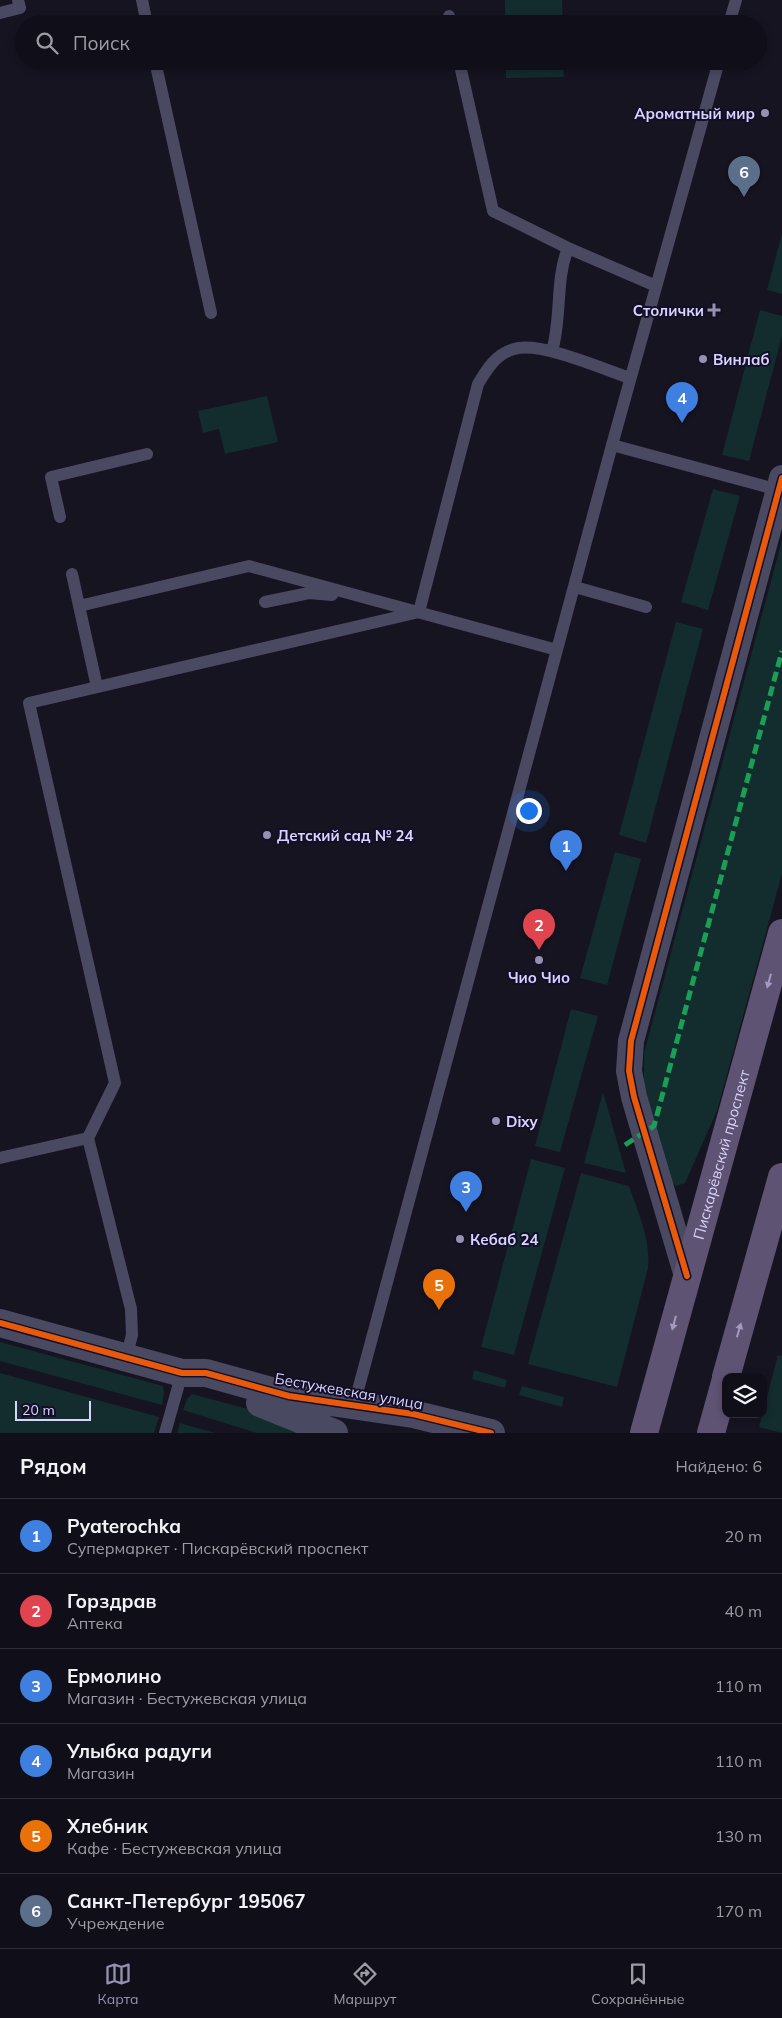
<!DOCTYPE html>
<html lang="ru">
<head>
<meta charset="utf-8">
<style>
	:root { --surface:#100f19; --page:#1e1d26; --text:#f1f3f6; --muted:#9c9ca2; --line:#302f38; --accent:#9591b1 }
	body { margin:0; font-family:Mulish,sans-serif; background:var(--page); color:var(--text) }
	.controls { position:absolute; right:15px; bottom:15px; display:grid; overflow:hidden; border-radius:10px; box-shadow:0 2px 8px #0003 }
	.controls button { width:45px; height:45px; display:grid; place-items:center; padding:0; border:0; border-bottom:1px solid var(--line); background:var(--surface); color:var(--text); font:25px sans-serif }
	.scale { position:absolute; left:15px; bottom:12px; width:76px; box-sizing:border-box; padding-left:5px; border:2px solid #d9d4ff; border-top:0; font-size:14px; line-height:18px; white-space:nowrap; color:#d9d4ff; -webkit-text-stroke:4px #130f26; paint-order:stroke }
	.you { position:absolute; left:528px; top:810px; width:18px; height:18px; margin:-12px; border:4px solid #fff; border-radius:50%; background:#1a73e8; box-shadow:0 0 0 8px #1a73e833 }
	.badge { display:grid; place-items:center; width:32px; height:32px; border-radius:50%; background:var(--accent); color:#fff; font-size:16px; font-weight:700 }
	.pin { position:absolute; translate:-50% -41px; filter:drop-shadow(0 1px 2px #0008) }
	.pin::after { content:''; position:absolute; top:26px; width:18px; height:15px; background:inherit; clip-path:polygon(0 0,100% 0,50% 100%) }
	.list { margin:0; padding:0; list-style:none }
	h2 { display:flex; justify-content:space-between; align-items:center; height:65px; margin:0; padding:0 20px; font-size:21px }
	h2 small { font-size:16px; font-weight:400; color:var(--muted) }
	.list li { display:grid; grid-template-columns:32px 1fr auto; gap:15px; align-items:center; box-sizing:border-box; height:75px; padding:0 20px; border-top:1px solid var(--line) }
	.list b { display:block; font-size:19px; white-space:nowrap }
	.list p { margin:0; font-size:16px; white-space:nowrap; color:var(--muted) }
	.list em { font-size:16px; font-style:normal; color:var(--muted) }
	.icon { flex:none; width:28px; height:28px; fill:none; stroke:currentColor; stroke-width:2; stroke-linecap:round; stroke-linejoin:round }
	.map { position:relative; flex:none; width:782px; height:1433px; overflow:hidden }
	.search { position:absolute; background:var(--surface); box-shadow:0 2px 8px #0003; left:15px; right:15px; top:15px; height:55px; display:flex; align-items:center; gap:12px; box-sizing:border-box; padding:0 18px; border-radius:28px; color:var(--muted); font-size:19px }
	.sheet { height:515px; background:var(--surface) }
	nav { display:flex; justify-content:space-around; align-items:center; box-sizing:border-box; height:70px; border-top:1px solid var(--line); background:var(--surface); font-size:14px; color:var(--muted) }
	nav a { display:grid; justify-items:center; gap:2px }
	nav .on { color:var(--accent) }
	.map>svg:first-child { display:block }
	.green { fill:#132c2d }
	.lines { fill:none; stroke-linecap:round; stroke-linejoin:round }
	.service { stroke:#4a4962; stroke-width:12 }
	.minor { stroke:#4a4962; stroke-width:26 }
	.tertiary { stroke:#4a4962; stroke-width:28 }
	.primary { stroke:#5e5373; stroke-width:28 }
	.quiet { stroke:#1a9f57; stroke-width:5; stroke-dasharray:10 5; stroke-linecap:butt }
	.cycleway-casing { stroke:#130f26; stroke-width:9 }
	.cycleway { stroke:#e8590c; stroke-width:6 }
	.oneway { fill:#a29ac0 }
	.poi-dot { fill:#9591b1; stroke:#130f26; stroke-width:2 }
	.labels { text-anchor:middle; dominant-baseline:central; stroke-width:4; stroke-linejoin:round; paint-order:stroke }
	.poi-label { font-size:15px; font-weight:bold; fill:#d9d4ff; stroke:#130f26; text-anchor:start }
	.street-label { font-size:15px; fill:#d9d4ff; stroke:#130f26 }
</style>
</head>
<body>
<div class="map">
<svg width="782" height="1433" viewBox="0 0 782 1433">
	<rect width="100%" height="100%" fill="#161421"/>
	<path class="green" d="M505 0H562L563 24H505Z
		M506 61H563L564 77 506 78Z
		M782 234V294L767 290Z
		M760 310 782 316V336L749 461 722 455Z
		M267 396 278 442 225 454 219 429 203 433 198 411Z
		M713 489 740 496 708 610 681 602Z
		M782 540V874L717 1111 685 1183 676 1186 672 1183 644 1087V1053Z
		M676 622 703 629 646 843 619 835Z
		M615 852 641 859 607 985 580 978Z
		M571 1009 598 1016 560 1152 535 1146Z
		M603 1092 626 1173 584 1163Z
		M531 1159 565 1168 514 1355 481 1347Z
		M581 1173 629 1186C638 1212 651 1240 648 1268L617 1387 528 1364Z
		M0 1342 163 1386 164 1393 162 1405 0 1361Z
		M778 1355 782 1356V1433L759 1427Z
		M474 1370 507 1380 505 1388 472 1379Z
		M0 1373 159 1417 154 1433H0Z
		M522 1386 564 1397 562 1407 519 1395Z
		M192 1394 262 1413 303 1433H257L183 1410 187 1399Z
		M180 1423 215 1433H177Z"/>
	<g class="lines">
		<path class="service" d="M142 0 147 24
			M0 13 20 8 18 0
			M449 16 451 24
			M729 24 736 0
			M155 61 211 313
			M459 61 493 211 568 248 656 286
			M552 351C562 318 555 281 568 248
			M612 445 779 490
			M60 517 51 477 147 454
			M72 574 97 687
			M575 587 646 607
			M265 602 309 593 332 595
			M79 606 249 566 557 650
			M419 612 478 384C487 369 496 354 514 349 540 341 603 369 630 378
			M0 1158 88 1138
			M126 1358 132 1335 131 1309 88 1138 115 1083 29 703 419 612
			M354 1405 612 445 719 61
			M165 1433 182 1373"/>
		<path class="minor" d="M687 1276 634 1097 629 1071 631 1041 782 478"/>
		<path class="tertiary" d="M0 1323 182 1373H206L289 1396 413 1414 491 1433
			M260 1403 334 1433"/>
		<g class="primary">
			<path d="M726 1377 782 1177"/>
			<path id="s1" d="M644 1433 782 933"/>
			<path d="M711 1433 726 1379"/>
		</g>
		<path class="quiet" d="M625 1145 654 1126 782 651"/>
		<defs>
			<path id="cycleway" d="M687 1276 634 1097 629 1071 631 1041 782 478
				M0 1323 182 1373H206L289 1396 413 1414 491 1433"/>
		</defs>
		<use href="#cycleway" class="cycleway-casing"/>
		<use href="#cycleway" class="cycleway"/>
	</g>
	<defs><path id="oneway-solid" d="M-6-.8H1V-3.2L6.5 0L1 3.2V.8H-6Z" transform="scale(1.25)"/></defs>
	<g class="oneway">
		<use href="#oneway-solid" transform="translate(769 981) rotate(105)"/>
		<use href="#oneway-solid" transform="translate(674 1323) rotate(105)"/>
		<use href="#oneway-solid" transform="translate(739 1330) rotate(-74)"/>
	</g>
	<g class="poi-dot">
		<circle cx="765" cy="113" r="5"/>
		<path d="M711.5 302.5h5v5h5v5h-5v5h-5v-5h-5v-5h5z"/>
		<circle cx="703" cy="359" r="5"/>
		<circle cx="267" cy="835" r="5"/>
		<circle cx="539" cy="960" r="5"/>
		<circle cx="496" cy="1121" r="5"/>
		<circle cx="460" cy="1239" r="5"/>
	</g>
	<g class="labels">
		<g class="poi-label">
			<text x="755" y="113" text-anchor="end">Ароматный мир</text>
			<text x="704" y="310" text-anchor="end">Столички</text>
			<text x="713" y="359">Винлаб</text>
			<text x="277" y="835">Детский сад № 24</text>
			<text x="539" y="977" text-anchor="middle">Чио Чио</text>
			<text x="506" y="1121">Dixy</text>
			<text x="470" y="1239">Кебаб 24</text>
		</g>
		<g class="street-label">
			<text stroke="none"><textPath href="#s1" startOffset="289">Пискарёвский проспект</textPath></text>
			<text transform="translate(349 1391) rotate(10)">Бестужевская улица</text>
		</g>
	</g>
</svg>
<div class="controls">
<button><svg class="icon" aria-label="layers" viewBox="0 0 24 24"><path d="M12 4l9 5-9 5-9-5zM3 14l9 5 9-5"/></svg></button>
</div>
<div class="scale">20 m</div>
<div class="you"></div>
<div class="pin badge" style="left:566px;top:871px;background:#3f7fe0">1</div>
<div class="pin badge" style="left:539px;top:950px;background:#e0444e">2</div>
<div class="pin badge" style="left:466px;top:1212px;background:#3f7fe0">3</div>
<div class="pin badge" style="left:682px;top:423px;background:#3f7fe0">4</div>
<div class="pin badge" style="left:439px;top:1310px;background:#e8710a">5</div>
<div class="pin badge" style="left:744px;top:197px;background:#5c6f8a">6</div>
<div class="search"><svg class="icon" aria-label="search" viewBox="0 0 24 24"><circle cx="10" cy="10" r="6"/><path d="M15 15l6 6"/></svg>Поиск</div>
</div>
<section class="sheet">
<h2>Рядом<small>Найдено: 6</small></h2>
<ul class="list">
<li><span class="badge" style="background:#3f7fe0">1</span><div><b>Pyaterochka</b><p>Супермаркет · Пискарёвский проспект</p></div><em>20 m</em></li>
<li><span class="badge" style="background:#e0444e">2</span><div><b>Горздрав</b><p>Аптека</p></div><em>40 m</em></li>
<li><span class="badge" style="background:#3f7fe0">3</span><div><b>Ермолино</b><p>Магазин · Бестужевская улица</p></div><em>110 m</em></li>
<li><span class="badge" style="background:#3f7fe0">4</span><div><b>Улыбка радуги</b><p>Магазин</p></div><em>110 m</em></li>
<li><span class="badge" style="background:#e8710a">5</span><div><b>Хлебник</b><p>Кафе · Бестужевская улица</p></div><em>130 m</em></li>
<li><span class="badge" style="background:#5c6f8a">6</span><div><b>Санкт-Петербург 195067</b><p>Учреждение</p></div><em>170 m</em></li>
</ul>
</section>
<nav>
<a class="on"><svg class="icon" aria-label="map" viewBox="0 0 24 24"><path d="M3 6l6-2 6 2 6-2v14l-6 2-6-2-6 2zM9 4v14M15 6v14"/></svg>Карта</a>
<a><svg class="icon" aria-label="directions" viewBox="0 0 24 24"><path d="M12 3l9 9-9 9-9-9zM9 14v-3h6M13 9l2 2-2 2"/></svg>Маршрут</a>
<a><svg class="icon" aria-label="saved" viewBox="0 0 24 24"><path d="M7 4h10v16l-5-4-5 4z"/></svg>Сохранённые</a>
</nav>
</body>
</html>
